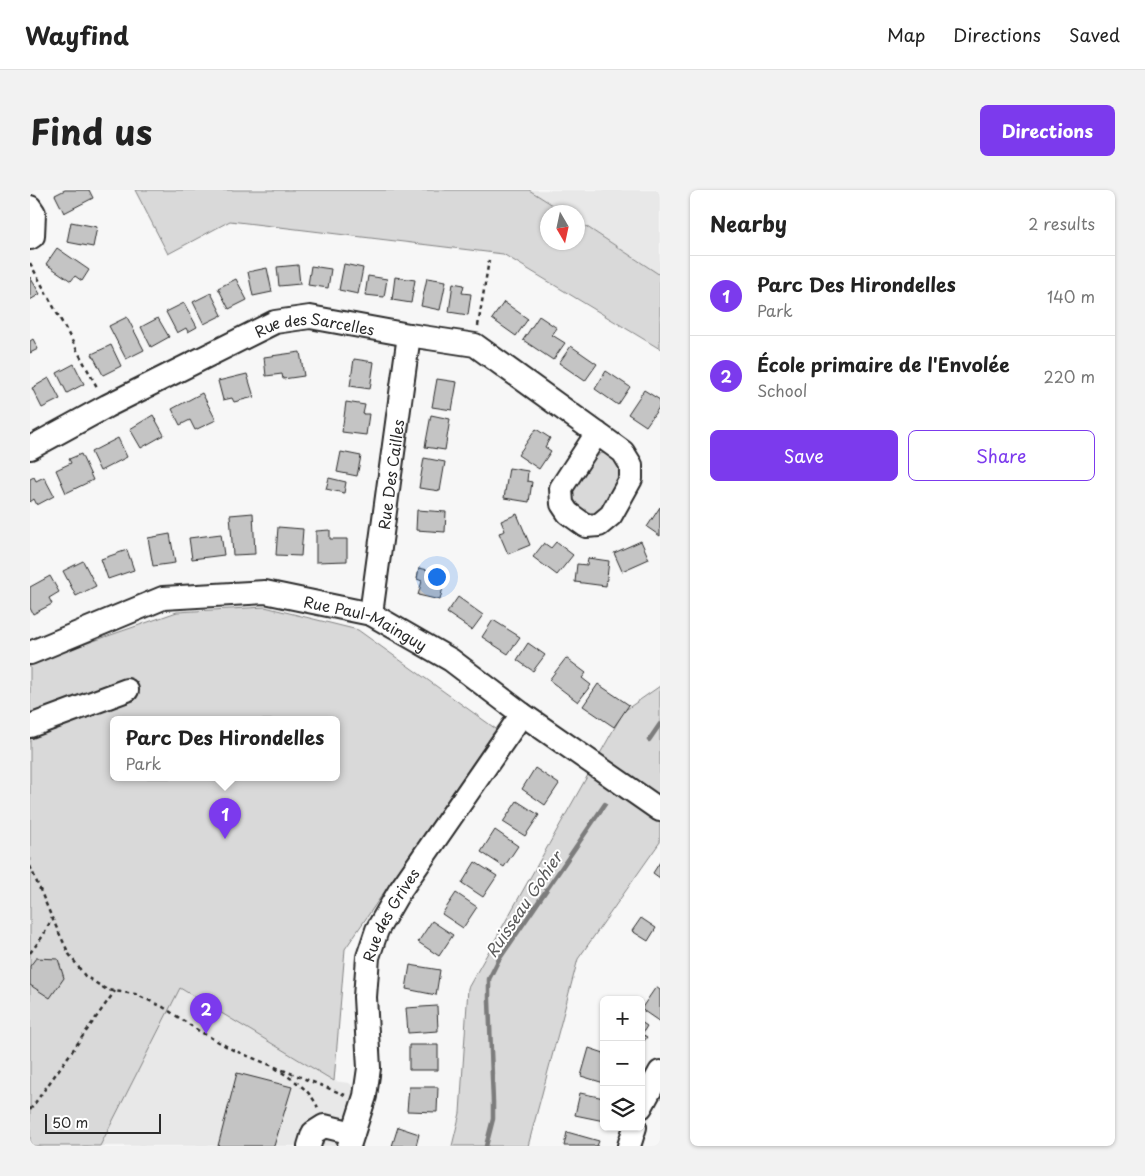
<!DOCTYPE html>
<html lang="en">
<head>
<meta charset="utf-8">
<style>
	:root { --surface:#fff; --page:#f2f2f2; --text:#222; --muted:#767676; --line:#e0e0e0; --accent:#7c3aed }
	body { margin:0; font-family:"Playpen Sans",sans-serif; background:var(--page); color:var(--text) }
	.controls { position:absolute; right:15px; bottom:15px; display:grid; overflow:hidden; border-radius:8px; box-shadow:0 1px 4px #0004 }
	.controls button { width:45px; height:45px; display:grid; place-items:center; padding:0; border:0; border-bottom:1px solid var(--line); background:var(--surface); color:var(--text); font:25px sans-serif }
	.compass { position:absolute; left:510px; top:15px; width:45px; height:45px; border-radius:50%; background:var(--surface); box-shadow:0 1px 4px #0004; rotate:171deg }
	.scale { position:absolute; left:15px; bottom:12px; width:116px; box-sizing:border-box; padding-left:5px; border:2px solid #2b2b2b; border-top:0; font-size:14px; line-height:18px; white-space:nowrap; color:#2b2b2b; -webkit-text-stroke:4px #fff; paint-order:stroke }
	.you { position:absolute; left:406px; top:386px; width:18px; height:18px; margin:-12px; border:4px solid #fff; border-radius:50%; background:#1a73e8; box-shadow:0 0 0 8px #1a73e833 }
	.badge { display:grid; place-items:center; width:32px; height:32px; border-radius:50%; background:var(--accent); color:#fff; font-size:16px; font-weight:700 }
	.pin { position:absolute; translate:-50% -41px; filter:drop-shadow(0 1px 2px #0008) }
	.pin::after { content:''; position:absolute; top:26px; width:18px; height:15px; background:inherit; clip-path:polygon(0 0,100% 0,50% 100%) }
	.popup { position:absolute; left:80px; top:526px; width:230px; height:65px; box-sizing:border-box; display:grid; place-content:center; border-radius:8px; background:var(--surface); filter:drop-shadow(0 1px 4px #0005); font-size:16px; white-space:nowrap; color:var(--muted) }
	.popup b { font-size:19px; color:var(--text) }
	.popup::after { content:''; position:absolute; left:50%; top:100%; margin-left:-10px; border:10px solid transparent; border-top-color:var(--surface) }
	.list { margin:0; padding:0; list-style:none }
	h2 { display:flex; justify-content:space-between; align-items:center; height:65px; margin:0; padding:0 20px; font-size:21px }
	h2 small { font-size:16px; font-weight:400; color:var(--muted) }
	.list li { display:grid; grid-template-columns:32px 1fr auto; gap:15px; align-items:center; box-sizing:border-box; height:80px; padding:0 20px; border-top:1px solid var(--line) }
	.list b { display:block; font-size:19px; white-space:nowrap }
	.list p { margin:0; font-size:16px; white-space:nowrap; color:var(--muted) }
	.list em { font-size:16px; font-style:normal; color:var(--muted) }
	.actions { display:flex; gap:10px; padding:15px 20px }
	.actions a { flex:1; padding:11px 0; border:1px solid var(--accent); border-radius:8px; text-align:center; font-size:18px; color:var(--accent) }
	.actions .main { background:var(--accent); color:#fff }
	.icon { flex:none; width:28px; height:28px; fill:none; stroke:currentColor; stroke-width:2; stroke-linecap:round; stroke-linejoin:round }
	.map { position:relative; flex:none; width:630px; height:956px; overflow:hidden; border-radius:8px }
	header { display:flex; align-items:center; gap:30px; box-sizing:border-box; height:70px; padding:0 25px; background:var(--surface); border-bottom:1px solid var(--line) }
	header strong { font-size:24px }
	nav { display:flex; gap:28px; margin-inline-start:auto; font-size:18px }
	.intro { display:flex; align-items:center; justify-content:space-between; box-sizing:border-box; height:120px; padding:0 30px }
	h1 { margin:0; font-size:35px }
	.button { padding:12px 22px; border-radius:8px; background:var(--accent); color:#fff; font-size:18px; font-weight:700 }
	main { display:flex; gap:30px; padding:0 30px }
	aside { flex:1; background:var(--surface); border-radius:8px; box-shadow:0 1px 4px #0004 }
	.map>svg:first-child { display:block }
	.built { fill:#e8e8e8 }
	.green { fill:#d9d9d9; stroke:#828282; fill-rule:evenodd }
	.lines { fill:none; stroke-linecap:round; stroke-linejoin:round }
	.stream { stroke:#7b7b7b; stroke-width:4.5 }
	.building { fill:#c4c4c4; stroke:#2b2b2b }
	.minor-casing { stroke:#2b2b2b; stroke-width:26 }
	.path { stroke:#2b2b2b; stroke-width:2.5; stroke-dasharray:4 4; stroke-linecap:butt }
	.minor { stroke:#fff; stroke-width:22 }
	.labels { text-anchor:middle; dominant-baseline:central; stroke-width:4; stroke-linejoin:round; paint-order:stroke }
	.street-label { font-size:15px; fill:#2b2b2b; stroke:#fff }
	.water-label { font-size:16px; font-style:italic; fill:#5a5a5a; stroke:#fff }
</style>
</head>
<body>
<header>
<strong>Wayfind</strong>
<nav><a>Map</a><a>Directions</a><a>Saved</a></nav>
</header>
<div class="intro"><h1>Find us</h1><a class="button">Directions</a></div>
<main>
<div class="map">
<svg width="630" height="956" viewBox="0 0 630 956">
	<rect width="100%" height="100%" fill="#f7f7f7"/>
	<filter id="ink" filterUnits="userSpaceOnUse"><feTurbulence type="fractalNoise" baseFrequency=".02" numOctaves="2"/><feDisplacementMap in="SourceGraphic" scale="10" xChannelSelector="R" yChannelSelector="G"/><feConvolveMatrix kernelMatrix="1 2 1 2 8 2 1 2 1" color-interpolation-filters="sRGB"/></filter>
	<g filter="url(#ink)">
		<path class="built" d="M499 0H630V85L548 31V22H534Z
			M150 798 304 891 319 893 335 906 319 956H70Z"/>
		<path class="green" d="M105 0H499L534 22H518V52H548V31L630 85V159L473 64 200 31 138 64Z
			M572 263 584 265C586 269 591 275 591 279 593 291 573 320 563 326L545 320 538 303 564 268Z
			M235 417 328 440 466 539 315 759 304 891 150 798 70 956H0V473L147 422ZM84 530H306V588H84Z
			M630 496V652L548 769 498 956H422L430 923 438 798 594 521Z"/>
		<g class="lines">
			<path class="stream" d="M619 550 630 534
				M456 956 463 929V912L459 810V789L468 771 575 614"/>
		</g>
		<path class="building" d="M35 0H59L63 8 34 23 25 5Z
			M41 32 67 37 63 57 37 52Z
			M27 58 59 80 52 91 45 86 41 91 16 74Z
			M314 74 333 78 328 104 309 100Z
			M268 75 270 94 249 96 247 77Z
			M281 76 301 79 298 98 278 95Z
			M237 78 242 102 223 106 218 82Z
			M338 86 357 89 354 107 335 105Z
			M0 87 10 104 0 110Z
			M365 87 385 90 381 113 362 110Z
			M397 88 416 91 410 120 391 116Z
			M206 89 217 110 199 119 188 98Z
			M423 93 434 95 432 103 441 104 438 125 419 122Z
			M181 103 192 125 174 134 163 112Z
			M474 112 498 129 486 146 462 129Z
			M154 113 167 137 158 142 156 138 147 143 136 122Z
			M509 126 527 138 522 145 535 153 523 170 493 150Z
			M97 127 114 160 96 169 79 136Z
			M128 128 139 147 121 157 111 137Z
			M3 149 8 159 0 163V151Z
			M81 155 91 176 73 185 62 164Z
			M541 156 567 174 555 191 529 173Z
			M270 162 274 186 253 189 252 184 236 186 234 167Z
			M324 169 344 172 340 199 320 196Z
			M44 174 54 194 37 203 27 183Z
			M576 181 600 197 588 215 565 199Z
			M217 184 224 207 204 212 202 208 193 210 188 191Z
			M19 188 30 209 12 218 2 198Z
			M407 189 427 192 422 220 402 217Z
			M614 200 630 210V216L616 236 598 224Z
			M172 203 186 230 165 240 160 230 150 235 142 219Z
			M316 212 335 215 333 224H339L336 245 312 242Z
			M123 225 134 245 111 258 100 239Z
			M401 225 420 229 415 260 395 257Z
			M506 239 520 248 515 257 521 261 509 279 488 265Z
			M88 248 97 267 70 281 61 262Z
			M311 262 331 266 327 286 307 282Z
			M51 264 63 290 36 303 26 280 41 273 39 269Z
			M394 268 415 272 410 301 389 298Z
			M479 278 498 281 497 291 502 292 499 312 474 308Z
			M4 287 6 291 14 287 24 306 7 315 4 309 0 312V289Z
			M299 288 316 292 314 303 296 299Z
			M630 317V346L617 337Z
			M387 320 416 322 415 342 386 340Z
			M223 323 225 364 203 365 200 325Z
			M487 324 500 355 478 364 469 343 475 341 471 331Z
			M248 337 273 339 271 366 246 365Z
			M300 340V349H317V371L286 372V341Z
			M140 344 145 373 123 376 118 348Z
			M191 344 194 365 162 369 159 348Z
			M611 351 619 369 592 381 584 363Z
			M526 352 543 365 527 385 503 367 514 353 521 358Z
			M97 360 104 380 78 389 71 369Z
			M558 368 579 371 576 396 545 392 547 374 557 375Z
			M53 371 66 396 46 406 33 381Z
			M389 378 416 384 410 410 388 405 392 391 387 389Z
			M20 386 29 402 19 408 22 414 3 424 0 418V397Z
			M428 407 453 425 442 440 417 423Z
			M463 430 490 447 478 464 452 447Z
			M498 453 515 465 503 481 487 470Z
			M536 468 556 483 552 488 561 495 548 512 519 490Z
			M568 494 599 515 584 537 553 516Z
			M505 578 529 594 515 615 492 599Z
			M487 611 509 625 495 646 473 632Z
			M465 640 488 656 474 677 451 662Z
			M445 672 467 686 453 707 432 693Z
			M630 672V688L623 683Z
			M426 703 447 717 433 738 412 724Z
			M611 728 626 738 618 751 602 741Z
			M402 731 423 745 409 766 388 752Z
			M6 768 28 769 34 788 20 808 0 795V776Z
			M380 775 410 780 406 805 376 799Z
			M626 797 630 800V832L611 819Z
			M407 816 408 841 378 843 376 818Z
			M611 832 617 836 612 844 617 847 611 855Z
			M379 855H408V880H379Z
			M559 858 574 863V893L551 886Z
			M207 883 262 897 244 956H188Z
			M379 897H408L407 922 377 921Z
			M550 903 574 908V931L545 925Z
			M368 937 389 944 386 956H362Z
			M537 942 569 951 567 956H534Z"/>
		<g class="lines">
			<defs>
				<g id="minor">
					<path d="M0 17 4 23 3 46 0 48"/>
					<path id="s1" d="M0 258 77 216 245 132 280 127 379 145 445 155 593 262 601 275V289L581 325 569 335 556 336 538 323 532 314 531 298 567 243"/>
					<path id="s2" d="M341 424 379 145"/>
					<path id="s3" d="M0 463 133 408 235 402 341 424 421 470 492 524 630 620"/>
					<path d="M0 536 97 500"/>
					<path d="M611 917 630 882"/>
					<path d="M279 956 283 943 294 936 323 943"/>
					<path id="s4" d="M319 956 335 906 339 878 335 807 338 767 347 740 369 702 492 524"/>
					<path d="M599 956 605 937"/>
				</g>
			</defs>
			<use href="#minor" class="minor-casing"/>
			<path class="path" d="M0 73 68 199
				M448 136 459 70
				M0 676 22 728 39 764 55 786 77 800 105 804 133 817 169 841 203 860 315 905
				M0 763 13 746 22 728
				M245 878C262 889 280 899 288 918
				M0 920 85 801"/>
			<use href="#minor" class="minor"/>
		</g>
	</g>
	<g class="labels">
		<g class="street-label">
			<text stroke="none"><textPath href="#s1" startOffset="315">Rue des Sarcelles</textPath></text>
			<text stroke="none"><textPath href="#s2" startOffset="141">Rue Des Cailles</textPath></text>
			<text stroke="none"><textPath href="#s3" startOffset="352">Rue Paul-Mainguy</textPath></text>
			<text stroke="none"><textPath href="#s4" startOffset="240">Rue des Grives</textPath></text>
		</g>
		<g class="water-label">
			<text transform="translate(493 714) rotate(-56)">Ruisseau Gohier</text>
		</g>
	</g>
</svg>
<div class="controls">
<button>+</button>
<button>−</button>
<button><svg class="icon" aria-label="layers" viewBox="0 0 24 24"><path d="M12 4l9 5-9 5-9-5zM3 14l9 5 9-5"/></svg></button>
</div>
<svg class="compass" viewBox="-18 -18 36 36"><path d="M0-13l5 13h-10z" fill="#e53935"/><path d="M0 13l5-13h-10z" fill="#767676"/></svg>
<div class="scale">50 m</div>
<div class="you"></div>
<div class="pin badge" style="left:195px;top:649px">1</div>
<div class="popup"><b>Parc Des Hirondelles</b>Park</div>
<div class="pin badge" style="left:176px;top:844px">2</div>
</div>
<aside>
<h2>Nearby<small>2 results</small></h2>
<ul class="list">
<li><span class="badge">1</span><div><b>Parc Des Hirondelles</b><p>Park</p></div><em>140 m</em></li>
<li><span class="badge">2</span><div><b>École primaire de l'Envolée</b><p>School</p></div><em>220 m</em></li>
</ul>
<div class="actions"><a class="main">Save</a><a>Share</a></div>
</aside>
</main>
</body>
</html>
